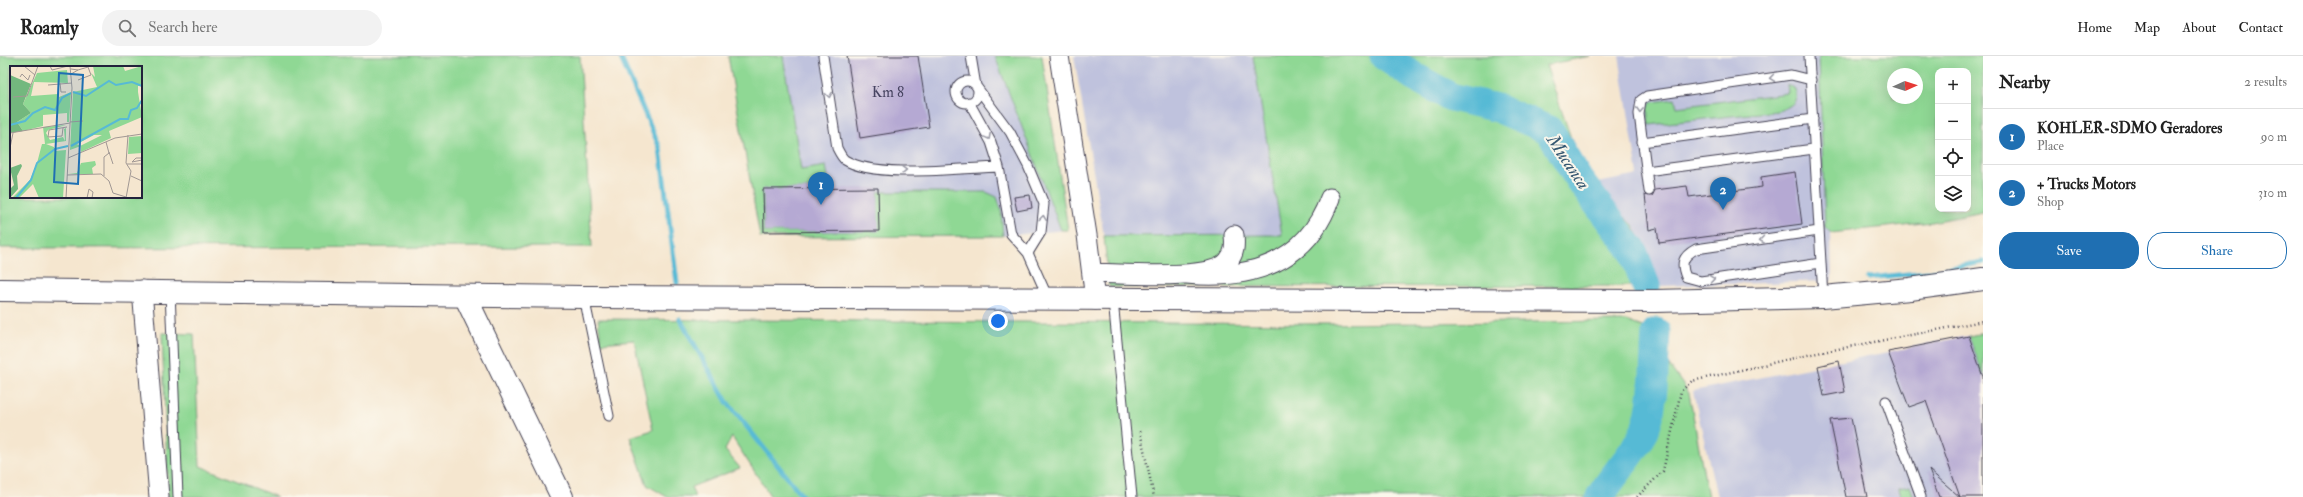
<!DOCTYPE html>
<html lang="en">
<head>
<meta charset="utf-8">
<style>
	:root { --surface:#fff; --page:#f2f2f2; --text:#222; --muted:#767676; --line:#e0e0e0; --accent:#1f6fb2 }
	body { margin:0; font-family:"IM FELL Double Pica",serif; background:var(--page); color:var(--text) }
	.controls { position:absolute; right:12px; top:12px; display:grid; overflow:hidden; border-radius:8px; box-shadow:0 4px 16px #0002 }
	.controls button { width:36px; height:36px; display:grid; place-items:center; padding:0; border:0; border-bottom:1px solid var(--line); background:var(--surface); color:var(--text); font:20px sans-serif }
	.compass { position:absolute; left:1887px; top:12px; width:36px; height:36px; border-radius:50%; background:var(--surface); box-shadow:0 4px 16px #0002; rotate:87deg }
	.you { position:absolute; left:998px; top:265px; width:14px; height:14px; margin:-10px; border:3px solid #fff; border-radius:50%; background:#1a73e8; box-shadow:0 0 0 6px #1a73e833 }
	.badge { display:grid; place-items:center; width:26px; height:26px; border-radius:50%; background:var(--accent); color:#fff; font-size:13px; font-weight:700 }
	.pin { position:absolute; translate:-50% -33px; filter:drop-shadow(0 1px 2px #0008) }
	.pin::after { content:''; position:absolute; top:21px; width:14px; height:12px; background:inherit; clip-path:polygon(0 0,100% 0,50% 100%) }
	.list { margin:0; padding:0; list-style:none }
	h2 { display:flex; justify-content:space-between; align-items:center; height:52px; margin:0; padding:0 16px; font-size:17px }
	h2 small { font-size:13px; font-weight:400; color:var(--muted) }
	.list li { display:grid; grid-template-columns:26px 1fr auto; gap:12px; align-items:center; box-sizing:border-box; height:56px; padding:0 16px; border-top:1px solid var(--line) }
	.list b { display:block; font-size:15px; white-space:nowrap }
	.list p { margin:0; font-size:13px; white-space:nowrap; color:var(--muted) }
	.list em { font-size:13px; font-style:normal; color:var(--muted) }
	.actions { display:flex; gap:8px; padding:12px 16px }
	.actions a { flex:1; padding:9px 0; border:1px solid var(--accent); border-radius:16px; text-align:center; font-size:14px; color:var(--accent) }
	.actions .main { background:var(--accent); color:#fff }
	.icon { flex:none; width:22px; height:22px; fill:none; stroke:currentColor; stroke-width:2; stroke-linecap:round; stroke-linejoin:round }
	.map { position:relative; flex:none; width:1983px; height:441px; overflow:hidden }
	header { display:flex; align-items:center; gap:24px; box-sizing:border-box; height:56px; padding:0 20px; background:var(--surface); border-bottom:1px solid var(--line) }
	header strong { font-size:19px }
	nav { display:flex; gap:22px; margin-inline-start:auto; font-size:14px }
	.search { width:280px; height:36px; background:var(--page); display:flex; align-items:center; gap:10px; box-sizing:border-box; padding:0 14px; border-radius:22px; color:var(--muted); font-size:15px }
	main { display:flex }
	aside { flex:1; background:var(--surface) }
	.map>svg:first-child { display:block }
	.industrial { fill:#bfc2dd }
	.green { fill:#8fd894; stroke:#587d68; fill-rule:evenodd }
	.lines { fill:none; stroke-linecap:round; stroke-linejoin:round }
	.stream { stroke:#57bad5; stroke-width:5 }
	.river { stroke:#57bad5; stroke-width:29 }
	.building { fill:#b5a9d3 }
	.lane-casing { stroke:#423f51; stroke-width:11 }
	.street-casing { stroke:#423f51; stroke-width:21 }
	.secondary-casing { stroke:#423f51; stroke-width:24 }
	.primary-casing { stroke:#423f51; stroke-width:24 }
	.path { stroke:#423f51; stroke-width:2.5; stroke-dasharray:1 3; stroke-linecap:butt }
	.lane { stroke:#fff; stroke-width:9 }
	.street { stroke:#fff; stroke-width:19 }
	.secondary { stroke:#fff; stroke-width:22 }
	.primary { stroke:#fff; stroke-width:22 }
	.oneway { stroke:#9c9ca7 }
	.labels { text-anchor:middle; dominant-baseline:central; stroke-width:4; stroke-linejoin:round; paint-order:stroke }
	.number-label { font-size:15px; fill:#474461 }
	.water-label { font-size:18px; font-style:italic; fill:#355771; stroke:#fbf7ec }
	.inset-river { fill:none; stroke:#57bad5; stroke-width:2 }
	.inset-road { fill:none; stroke:#a19894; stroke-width:1 }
	.view { fill:#1f6fb2; fill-opacity:0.15; stroke:#1f6fb2; stroke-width:2 }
	.inset-edge { fill:none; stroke:#22223b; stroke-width:2 }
</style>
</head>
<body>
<header>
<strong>Roamly</strong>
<div class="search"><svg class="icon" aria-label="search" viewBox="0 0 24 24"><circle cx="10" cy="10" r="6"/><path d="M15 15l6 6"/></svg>Search here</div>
<nav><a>Home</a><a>Map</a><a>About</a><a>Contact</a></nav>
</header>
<main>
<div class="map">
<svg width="1983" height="441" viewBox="0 0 1983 441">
	<rect width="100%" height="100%" fill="#fbf7ec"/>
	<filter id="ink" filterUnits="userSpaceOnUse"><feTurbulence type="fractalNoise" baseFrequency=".025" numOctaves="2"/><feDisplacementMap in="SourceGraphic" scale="8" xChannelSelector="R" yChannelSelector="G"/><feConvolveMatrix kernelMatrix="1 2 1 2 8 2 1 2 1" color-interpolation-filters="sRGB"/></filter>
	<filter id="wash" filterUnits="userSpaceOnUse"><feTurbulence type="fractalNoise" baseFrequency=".012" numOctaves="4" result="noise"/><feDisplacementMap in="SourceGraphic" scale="16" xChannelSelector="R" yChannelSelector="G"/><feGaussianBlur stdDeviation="0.9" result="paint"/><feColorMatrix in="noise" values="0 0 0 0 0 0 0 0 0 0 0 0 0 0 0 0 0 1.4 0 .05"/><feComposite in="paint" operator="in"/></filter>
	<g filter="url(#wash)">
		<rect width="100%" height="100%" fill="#f5e6cf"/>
		<path class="industrial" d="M728 0H1042L1068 174 1003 180 760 181Z
			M1074 0H1253L1282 179 1104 180Z
			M1619 0H1819L1825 171 1831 177 1832 225 1657 230 1649 199 1587 129 1638 119Z
			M1983 277V441H1717L1693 335Z"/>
		<path class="green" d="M0 0H580L592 191 0 192ZM11 11H141V141H11Z
			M728 0H783L801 114 826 110 830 133H763L764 176 878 175V136H986L997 141 1001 153 1003 180 760 181Z
			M995 0H1042L1068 174H1061Z
			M1253 0H1590L1546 9 1587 129 1615 151 1633 169 1649 199 1657 230 1109 231 1104 180 1282 179Z
			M1819 0H1983V156L1932 166 1831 177 1825 171ZM1938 15H1968V153H1938ZM1893 18H1917V42H1893Z
			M1787 28 1795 33C1800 46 1790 51 1778 55L1649 69 1647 52 1652 46 1675 43 1677 51 1788 37Z
			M598 263 1321 268 1626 265 1656 276 1665 304 1689 337 1708 441H771L732 381 725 394 740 412 691 431 695 441H667L647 429 630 381 653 374 634 284 601 287Z
			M162 277 194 278 200 410 277 441H168Z
			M1983 277V321L1969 280Z
			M1910 430 1914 441H1901L1899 432Z"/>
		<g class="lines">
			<path class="stream" d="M620 0 660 92 677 227
				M1868 222 1929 216 1983 206
				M680 263 727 346 803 441"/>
			<path class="river" d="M1384 0 1415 21 1451 41 1497 52 1549 74 1579 124 1633 195 1646 230
				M1600 441C1613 418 1634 399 1645 374 1655 349 1654 304 1656 276"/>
		</g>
		<g id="blocks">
			<path class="building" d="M847 0H918L929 71 860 82Z
				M1795 116 1802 168 1659 187 1657 172 1649 174 1645 139 1652 140 1655 134 1687 130 1689 141 1762 131 1761 121Z
				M878 132 879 175 764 176 763 133Z
				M1030 139 1032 152 1017 155 1014 141Z
				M1969 280 1983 321V441H1939L1929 414 1960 441 1926 345 1909 351 1888 296Z
				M1839 305 1845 336 1824 340 1818 310Z
				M1851 362 1867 441H1846L1830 364Z"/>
		</g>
	</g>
	<g filter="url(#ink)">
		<use href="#blocks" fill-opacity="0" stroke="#423f51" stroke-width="1"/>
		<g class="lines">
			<defs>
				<path id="lane" d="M823 0 837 92C839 96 842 102 845 104 875 123 962 112 999 111
					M971 0 976 30 1010 76 1028 110 1044 148 1041 176 1028 197
					M1809 0 1823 241
					M956 36a11 11 0 1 1 22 0a11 11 0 1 1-22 0Z
					M969 46 991 86 999 111 1011 178 1028 197 1048 242
					M1642 86 1813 63
					M1646 115 1814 93
					M1649 135 1639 58 1641 44 1647 40 1791 19 1811 24
					M1819 175 1696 193C1683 200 1680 207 1686 221L1701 225 1821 207
					M170 235 178 441
					M584 241 609 360
					M1113 244 1132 441
					M1886 345 1921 441"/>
				<path id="street" d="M1059 0 1087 179 1095 244
					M1092 217C1119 217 1211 226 1228 205 1235 197 1235 189 1234 179
					M1187 218C1251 224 1307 207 1330 142
					M142 234 159 441"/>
				<path id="secondary" d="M465 240 562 441"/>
				<path id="primary" d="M0 234 584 241 1655 245 1823 241 1910 233 1983 223"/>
			</defs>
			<use href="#lane" class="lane-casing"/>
			<use href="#street" class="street-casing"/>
			<use href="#secondary" class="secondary-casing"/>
			<use href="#primary" class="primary-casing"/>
			<path class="path" d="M1140 375 1154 441
				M1637 441 1663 415 1681 335 1692 325 1812 298 1983 265"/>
			<use href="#lane" class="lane"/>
			<use href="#street" class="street"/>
			<use href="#secondary" class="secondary"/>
			<use href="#primary" class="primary"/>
		</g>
		<defs><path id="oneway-chevron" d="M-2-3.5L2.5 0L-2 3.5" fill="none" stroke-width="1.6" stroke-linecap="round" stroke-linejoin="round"/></defs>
		<g class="oneway">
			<use href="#oneway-chevron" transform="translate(1772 22) rotate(172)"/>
			<use href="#oneway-chevron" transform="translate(829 39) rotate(81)"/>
			<use href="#oneway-chevron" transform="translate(1640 54) rotate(93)"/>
			<use href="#oneway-chevron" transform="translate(988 81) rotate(62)"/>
			<use href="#oneway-chevron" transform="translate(904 114) rotate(-2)"/>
			<use href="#oneway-chevron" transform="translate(1043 162) rotate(-83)"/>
			<use href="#oneway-chevron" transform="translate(1762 184) rotate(172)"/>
			<use href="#oneway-chevron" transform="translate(1712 223) rotate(-8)"/>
		</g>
	</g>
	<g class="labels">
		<g class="number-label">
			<text x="888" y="36">Km 8</text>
		</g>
		<g class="water-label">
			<text transform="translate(1568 106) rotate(56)">Mucanca</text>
		</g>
	</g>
	<g transform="translate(10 10)">
		<rect width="132" height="132" fill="#f5e6cf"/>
		<path d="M83 0H113L115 5 132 0V20H128V26L132 51 99 65 101 72 71 86V80L60 84 63 26 87 21 81 7 85 11ZM84 69H92L70 80 67 78ZM57 4 58 17 24 16 21 30 48 28 49 31 61 26 59 56H57V47L33 49V60L13 65 7 56 21 47 13 38 27 7ZM56 59 38 64 36 67 40 74 53 71 55 75 54 63 56 62V75L36 78 44 81 45 85 56 84 53 132H29L23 118 9 132H2L20 114 27 97 32 78H35L33 61ZM132 70V87L118 88 119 71ZM85 95 86 99 82 102 83 108H59L67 107 71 97Z" fill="#8fd894" fill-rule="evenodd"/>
		<path d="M0 9 21 18 13 38 21 47 7 56 13 65 0 67ZM11 98 12 100 7 110 8 123 0 132V123L4 119 0 102Z" fill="#73b87e"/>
		<path class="inset-river" d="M63 26 76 30 99 15 106 19 122 16 132 20M0 59 15 55 23 47 35 41 45 44 52 32 61 27M61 80 110 53H118L121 44 127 42 132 34M6 132 21 114 27 97 45 83 58 80"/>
		<path class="inset-road" d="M14 0 25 9M40 0 42 4 58 0M61 3 68 4 61 8M10 11 12 8 18 14 20 9M68 14 81 9 78 1 68 4M50 17 51 26H56M38 19 62 17M3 31 17 30 28 0M60 56 73 55M53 62 52 70 38 71 39 64 57 61M0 67 60 57M0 82 3 67M99 86 103 98M58 92 105 72 132 68M132 92H126L122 96 132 94M117 98H132M57 109 91 108 99 115 103 127 116 131M94 110V91L99 87 96 76M121 110 132 115M56 132 62 22 60 0M77 132 79 123 83 126 82 132M116 132 121 105 116 97 118 69"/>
		<path class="view" d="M49 7 73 9 68 118 44 116Z"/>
		<rect width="132" height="132" class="inset-edge"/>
	</g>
</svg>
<div class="controls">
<button>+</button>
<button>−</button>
<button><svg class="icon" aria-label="locate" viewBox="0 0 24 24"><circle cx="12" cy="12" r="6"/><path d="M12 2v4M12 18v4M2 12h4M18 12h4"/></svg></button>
<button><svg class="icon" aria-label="layers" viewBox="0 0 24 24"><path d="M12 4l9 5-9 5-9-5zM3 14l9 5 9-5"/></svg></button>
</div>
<svg class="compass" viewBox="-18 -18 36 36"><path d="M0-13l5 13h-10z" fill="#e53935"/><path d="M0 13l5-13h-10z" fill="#767676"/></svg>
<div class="you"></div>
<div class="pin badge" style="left:821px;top:149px">1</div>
<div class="pin badge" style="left:1723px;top:154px">2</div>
</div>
<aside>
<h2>Nearby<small>2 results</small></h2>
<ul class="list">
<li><span class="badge">1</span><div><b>KOHLER-SDMO Geradores</b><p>Place</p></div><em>90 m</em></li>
<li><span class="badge">2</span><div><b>+ Trucks Motors</b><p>Shop</p></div><em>310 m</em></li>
</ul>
<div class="actions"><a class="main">Save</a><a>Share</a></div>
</aside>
</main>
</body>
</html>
